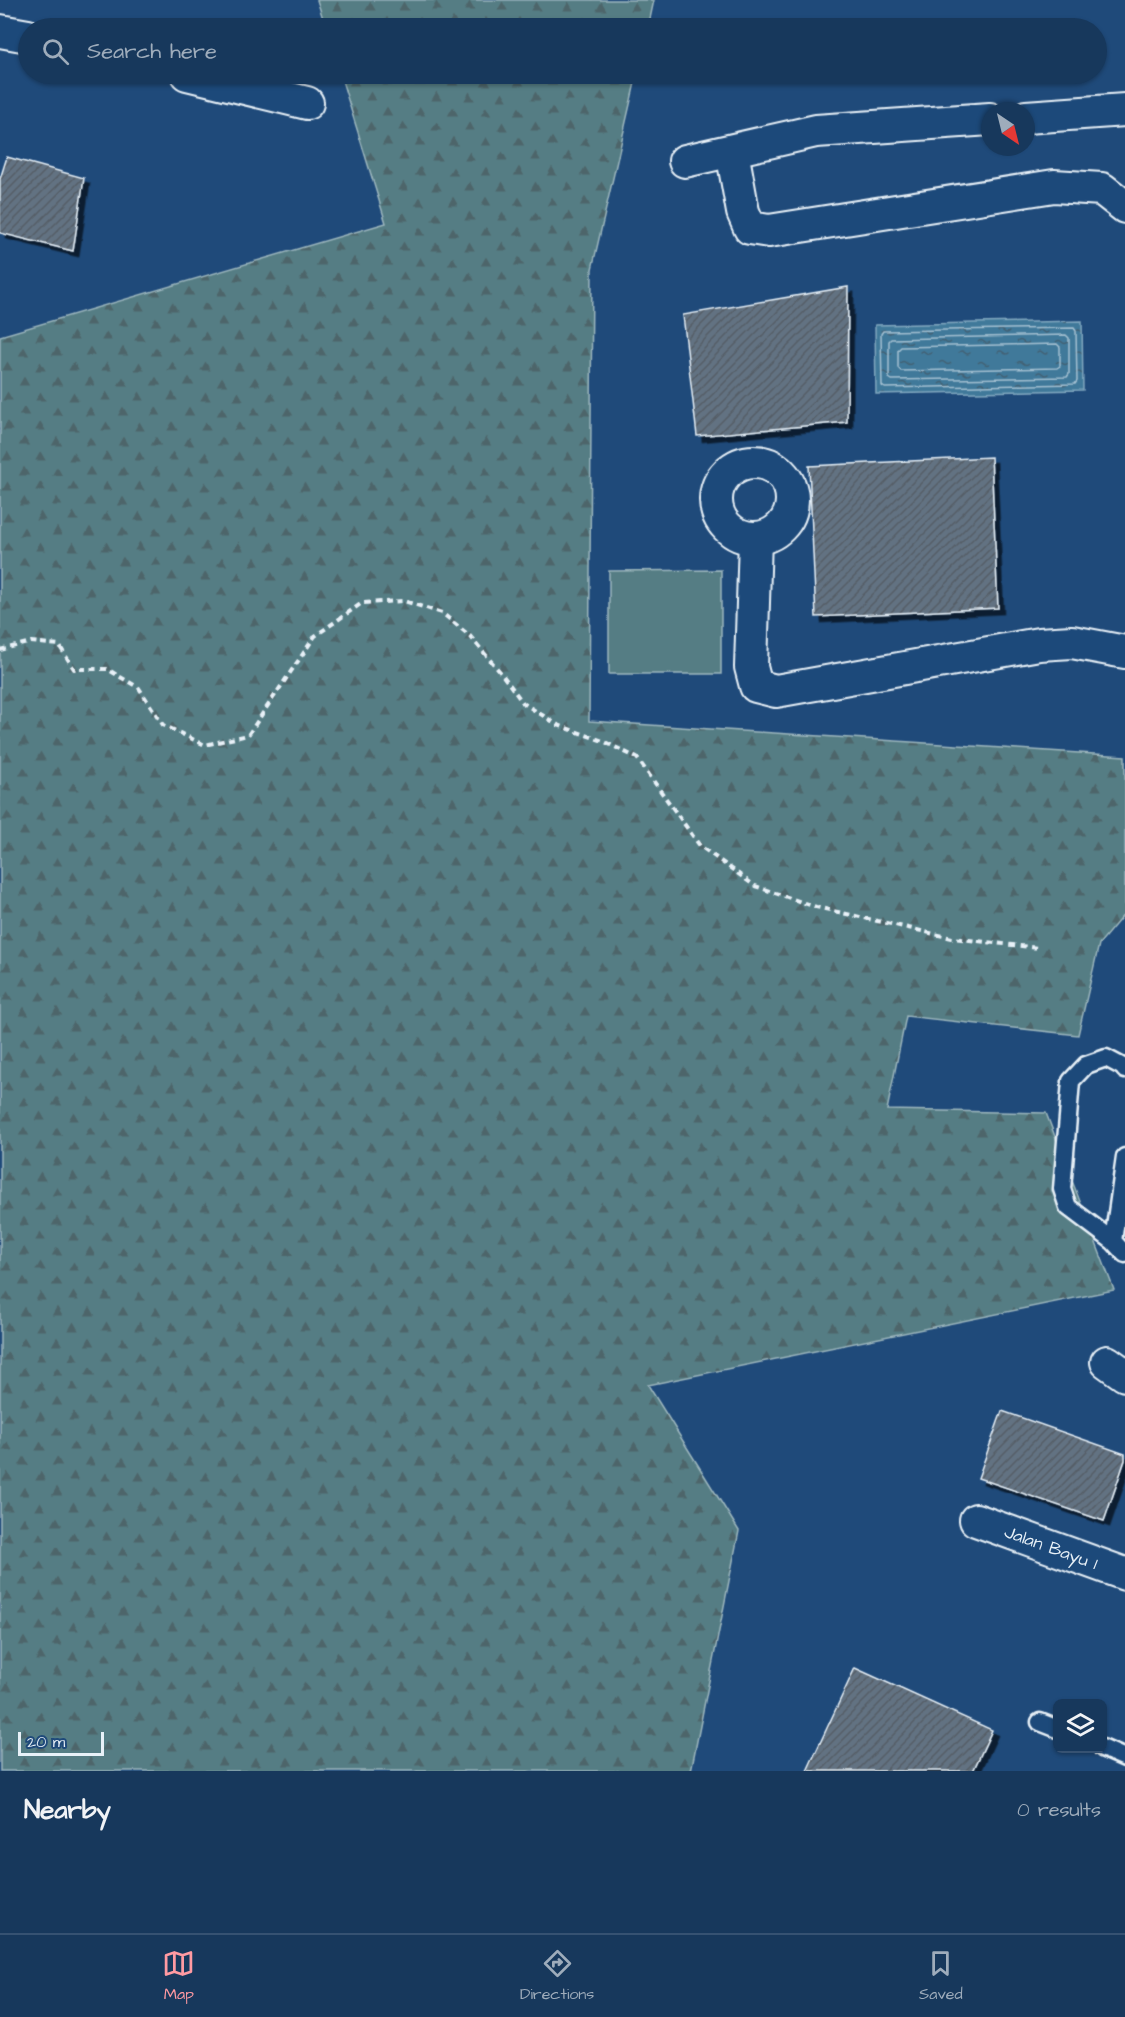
<!DOCTYPE html>
<html lang="en">
<head>
<meta charset="utf-8">
<style>
	:root { --surface:#17385c; --page:#203f62; --text:#f1f3f6; --muted:#9eacbb; --line:#365272; --accent:#ff9aa2 }
	body { margin:0; font-family:"Architects Daughter",sans-serif; background:var(--page); color:var(--text) }
	.controls { position:absolute; right:18px; bottom:18px; display:grid; overflow:hidden; border-radius:9px; box-shadow:0 2px 4px #0004 }
	.controls button { width:54px; height:54px; display:grid; place-items:center; padding:0; border:0; border-bottom:2px solid var(--line); background:var(--surface); color:var(--text); font:30px sans-serif }
	.compass { position:absolute; left:981px; top:102px; width:54px; height:54px; border-radius:50%; background:var(--surface); box-shadow:0 2px 4px #0004; rotate:145deg }
	.scale { position:absolute; left:18px; bottom:15px; width:86px; box-sizing:border-box; padding-left:6px; border:3px solid #e8f1f8; border-top:0; font-size:16px; line-height:21px; white-space:nowrap; color:#e8f1f8; -webkit-text-stroke:4px #1f4a7a; paint-order:stroke }
	.list { margin:0; padding:0; list-style:none }
	h2 { display:flex; justify-content:space-between; align-items:center; height:78px; margin:0; padding:0 24px; font-size:26px }
	h2 small { font-size:20px; font-weight:400; color:var(--muted) }
	.icon { flex:none; width:33px; height:33px; fill:none; stroke:currentColor; stroke-width:2; stroke-linecap:round; stroke-linejoin:round }
	.map { position:relative; flex:none; width:1125px; height:1771px; overflow:hidden }
	.search { position:absolute; background:var(--surface); box-shadow:0 2px 4px #0004; left:18px; right:18px; top:18px; height:66px; display:flex; align-items:center; gap:15px; box-sizing:border-box; padding:0 21px; border-radius:33px; color:var(--muted); font-size:22px }
	.sheet { height:162px; background:var(--surface) }
	nav { display:flex; justify-content:space-around; align-items:center; box-sizing:border-box; height:84px; border-top:2px solid var(--line); background:var(--surface); font-size:16px; color:var(--muted) }
	nav a { display:grid; justify-items:center; gap:3px }
	nav .on { color:var(--accent) }
	.map>svg:first-child { display:block }
	.grass { fill:#547d84; stroke:#9eb7be; stroke-width:1.5 }
	.forest { fill:url(#forest-firs); stroke:#9eb7be; stroke-width:1.5 }
	.water { fill:url(#water-ripples); stroke:#83a9c0; stroke-width:1.5 }
	.lines { fill:none; stroke-linecap:round; stroke-linejoin:round }
	.shore { stroke:#a5c1d2; stroke-width:1.5 }
	.building { fill:url(#building-hatch); stroke:#e8f1f8; stroke-width:1.5; filter:url(#shadow) }
	.service-casing { stroke:#e8f1f8; stroke-width:21 }
	.minor-casing { stroke:#e8f1f8; stroke-width:36 }
	.path { stroke:#e8f1f8; stroke-width:4; stroke-dasharray:6 4.5; stroke-linecap:butt }
	.service { stroke:#1f4a7a; stroke-width:16 }
	.minor { stroke:#1f4a7a; stroke-width:32 }
	.labels { text-anchor:middle; dominant-baseline:central; stroke-width:4.5; stroke-linejoin:round; paint-order:stroke }
	.street-label { font-size:18px; fill:#e8f1f8; stroke:#1f4a7a }
</style>
</head>
<body>
<div class="map">
<svg width="1125" height="1771" viewBox="0 0 1125 1771">
	<defs>
		<pattern id="forest-firs" width="22" height="20" patternUnits="userSpaceOnUse" patternTransform="scale(1.5)"><rect width="22" height="20" fill="#547d84"/><path d="M5 1l3.5 6h-7zM16 11l3.5 6h-7z" fill="#4e656a"/></pattern>
		<pattern id="water-ripples" width="26" height="14" patternUnits="userSpaceOnUse" patternTransform="scale(1.5)"><rect width="26" height="14" fill="#40799a"/><path d="M2 4q2-2 4 0t4 0M15 11q2-2 4 0t4 0" fill="none" stroke="#436072"/></pattern>
		<pattern id="building-hatch" width="6" height="6" patternUnits="userSpaceOnUse" patternTransform="scale(1.5)"><rect width="6" height="6" fill="#627282"/><path d="M-1 1l2-2M0 6l6-6M5 7l2-2" fill="none" stroke="#545d66"/></pattern>
		<filter id="shadow"><feDropShadow dx="5.5" dy="5.5" stdDeviation="0" flood-color="#0009"/></filter>
	</defs>
	<rect width="100%" height="100%" fill="#1f4a7a"/>
	<filter id="ink" filterUnits="userSpaceOnUse"><feTurbulence type="fractalNoise" baseFrequency=".0167" numOctaves="2"/><feDisplacementMap in="SourceGraphic" scale="12" xChannelSelector="R" yChannelSelector="G"/><feConvolveMatrix kernelMatrix="1 2 1 2 8 2 1 2 1" color-interpolation-filters="sRGB"/></filter>
	<g filter="url(#ink)">
		<path class="grass" d="M721 570V674H609V571Z"/>
		<path class="forest" d="M317 0H654L648 28H326Z
			M340 74H637L592 269 589 721 1125 756V913L1099 944 1078 1035 906 1016 887 1110 1046 1113 1114 1290 648 1385 739 1531 691 1771H0V336L386 223Z"/>
		<path class="water" d="M1082 321 1083 390 876 394 875 325Z"/>
		<g class="lines">
			<path class="shore" d="M1074 328 1076 331 1077 381 1075 384 885 388 882 386 881 334 883 331Z
				M1066 335 1069 338V374L1067 377 892 380 889 378V341L891 339Z
				M1057 344 1060 347V366L1057 368 901 371 898 368V350L901 347Z"/>
		</g>
		<path class="building" d="M7 157 84 178 73 251 0 233V179Z
			M848 287 847 422 697 436 683 315Z
			M991 457 998 608 816 617 809 466Z
			M1002 1411 1125 1454V1460L1104 1521 978 1478Z
			M855 1668 992 1730 973 1771H807Z"/>
		<g class="lines">
			<defs>
				<path id="service" d="M1125 1070 1123 1067 1106 1058 1086 1065 1071 1081 1062 1189 1068 1207 1113 1241 1125 1254
					M1113 1241 1125 1157
					M1040 1722 1058 1729
					M1102 1748 1125 1758"/>
				<g id="minor">
					<path d="M0 31 28 36"/>
					<path d="M187 74 307 103"/>
					<path d="M1026 117 1125 110"/>
					<path d="M732 151 743 212 750 228 769 231 1054 186 1102 189 1125 207"/>
					<path d="M685 161 816 131 990 119"/>
					<circle cx="754" cy="500" r="38"/>
					<path d="M755 538 751 667 756 686 776 691 1039 644 1072 642 1125 652"/>
					<path d="M1107 1362 1125 1375"/>
					<path id="s1" d="M976 1520 1125 1574"/>
				</g>
			</defs>
			<use href="#service" class="service-casing"/>
			<use href="#minor" class="minor-casing"/>
			<path class="path" d="M0 650 31 642 59 645 74 669H107L139 688 163 725 205 745 248 735 315 636 362 603 404 601 442 613 470 636 501 673 523 703 558 725 603 741 637 758 700 846 755 886 816 907 952 938 1038 948"/>
			<use href="#service" class="service"/>
			<use href="#minor" class="minor"/>
		</g>
	</g>
	<g class="labels">
		<g class="street-label">
			<text stroke="none"><textPath href="#s1" startOffset="80">Jalan Bayu 1</textPath></text>
		</g>
	</g>
</svg>
<div class="controls">
<button><svg class="icon" aria-label="layers" viewBox="0 0 24 24"><path d="M12 4l9 5-9 5-9-5zM3 14l9 5 9-5"/></svg></button>
</div>
<svg class="compass" viewBox="-18 -18 36 36"><path d="M0-13l5 13h-10z" fill="#e53935"/><path d="M0 13l5-13h-10z" fill="#9eacbb"/></svg>
<div class="scale">20 m</div>
<div class="search"><svg class="icon" aria-label="search" viewBox="0 0 24 24"><circle cx="10" cy="10" r="6"/><path d="M15 15l6 6"/></svg>Search here</div>
</div>
<section class="sheet">
<h2>Nearby<small>0 results</small></h2>
<ul class="list">
</ul>
</section>
<nav>
<a class="on"><svg class="icon" aria-label="map" viewBox="0 0 24 24"><path d="M3 6l6-2 6 2 6-2v14l-6 2-6-2-6 2zM9 4v14M15 6v14"/></svg>Map</a>
<a><svg class="icon" aria-label="directions" viewBox="0 0 24 24"><path d="M12 3l9 9-9 9-9-9zM9 14v-3h6M13 9l2 2-2 2"/></svg>Directions</a>
<a><svg class="icon" aria-label="saved" viewBox="0 0 24 24"><path d="M7 4h10v16l-5-4-5 4z"/></svg>Saved</a>
</nav>
</body>
</html>
